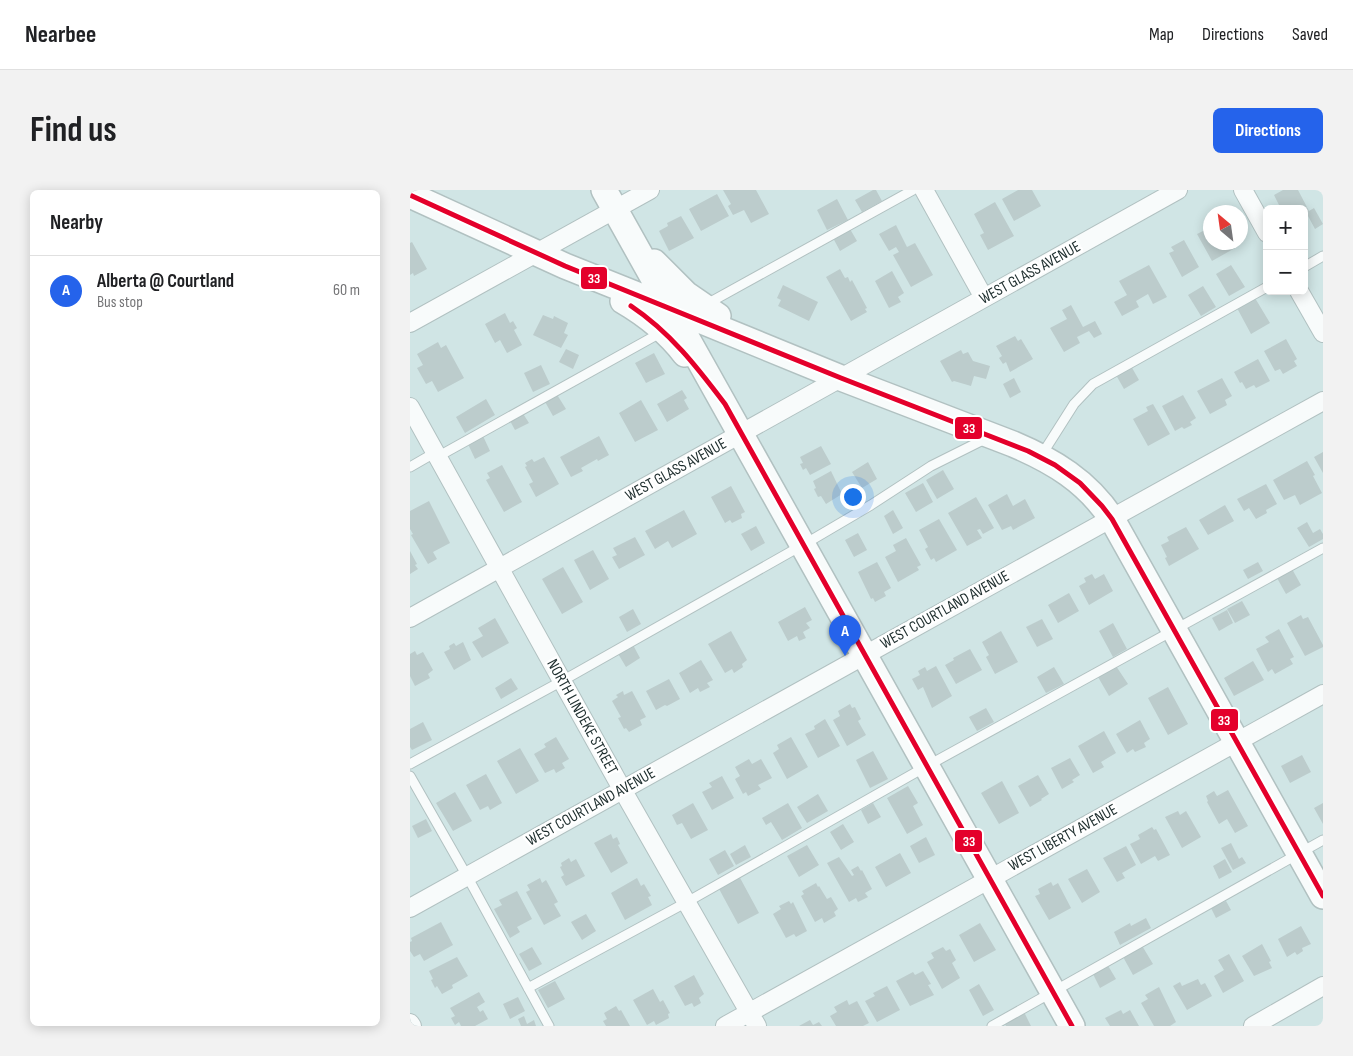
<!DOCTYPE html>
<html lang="en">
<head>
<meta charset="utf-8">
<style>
	:root { --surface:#fff; --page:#f2f2f2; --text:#202124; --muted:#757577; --line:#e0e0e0; --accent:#2563eb }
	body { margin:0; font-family:"Sofia Sans Condensed",sans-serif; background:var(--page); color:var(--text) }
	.controls { position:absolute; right:15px; top:15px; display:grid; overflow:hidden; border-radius:8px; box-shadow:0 2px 12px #0003 }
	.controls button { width:45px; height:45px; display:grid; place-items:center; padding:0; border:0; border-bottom:1px solid var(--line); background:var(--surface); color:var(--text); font:25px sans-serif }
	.compass { position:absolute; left:793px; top:15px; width:45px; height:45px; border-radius:50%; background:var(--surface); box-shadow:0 2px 12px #0003; rotate:331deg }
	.you { position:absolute; left:442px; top:306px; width:18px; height:18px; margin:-12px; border:4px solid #fff; border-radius:50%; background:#1a73e8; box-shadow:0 0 0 8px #1a73e833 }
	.badge { display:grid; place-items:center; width:32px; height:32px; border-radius:50%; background:var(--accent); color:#fff; font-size:16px; font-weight:700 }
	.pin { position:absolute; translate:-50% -41px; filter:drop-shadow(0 1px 2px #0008) }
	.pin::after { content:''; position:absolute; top:26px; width:18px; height:15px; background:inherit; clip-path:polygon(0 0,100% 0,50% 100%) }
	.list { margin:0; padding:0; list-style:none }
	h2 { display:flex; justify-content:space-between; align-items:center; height:65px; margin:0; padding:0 20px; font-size:21px }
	h2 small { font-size:16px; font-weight:400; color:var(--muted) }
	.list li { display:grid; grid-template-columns:32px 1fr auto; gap:15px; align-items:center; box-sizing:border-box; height:70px; padding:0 20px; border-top:1px solid var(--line) }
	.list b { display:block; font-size:19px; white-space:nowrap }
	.list p { margin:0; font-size:16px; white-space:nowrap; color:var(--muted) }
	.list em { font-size:16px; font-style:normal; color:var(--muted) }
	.map { position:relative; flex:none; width:913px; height:836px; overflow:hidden; border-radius:8px }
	header { display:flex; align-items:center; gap:30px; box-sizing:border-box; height:70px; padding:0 25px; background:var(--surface); border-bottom:1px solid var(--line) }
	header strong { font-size:24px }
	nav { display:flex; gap:28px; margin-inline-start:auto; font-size:18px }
	.intro { display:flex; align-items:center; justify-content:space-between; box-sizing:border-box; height:120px; padding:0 30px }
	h1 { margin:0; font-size:35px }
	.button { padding:12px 22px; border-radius:8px; background:var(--accent); color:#fff; font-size:18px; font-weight:700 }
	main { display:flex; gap:30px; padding:0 30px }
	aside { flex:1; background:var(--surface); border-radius:8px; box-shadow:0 2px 12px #0003 }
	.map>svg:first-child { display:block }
	.building { fill:#bccccc }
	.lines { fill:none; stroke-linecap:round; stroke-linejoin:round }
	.service-casing { stroke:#b1c1c1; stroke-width:11 }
	.minor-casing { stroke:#b1c1c1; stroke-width:20 }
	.secondary-casing { stroke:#b1c1c1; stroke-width:28 }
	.service { stroke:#f8fbfb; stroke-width:9 }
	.minor { stroke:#f8fbfb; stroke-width:18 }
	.secondary { stroke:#f8fbfb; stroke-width:25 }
	.bus-1-casing { stroke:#fff; stroke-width:9 }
	.bus-1 { stroke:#e4002b; stroke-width:5 }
	.labels { text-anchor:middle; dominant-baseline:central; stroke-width:5; stroke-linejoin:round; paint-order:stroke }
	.street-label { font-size:16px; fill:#1c2c2c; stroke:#fff }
	.line-badge { stroke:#fff; stroke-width:2 }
	.badge-label { font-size:14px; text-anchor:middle; font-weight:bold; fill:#fff }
</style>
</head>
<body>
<header>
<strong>Nearbee</strong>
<nav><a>Map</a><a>Directions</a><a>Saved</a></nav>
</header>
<div class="intro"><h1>Find us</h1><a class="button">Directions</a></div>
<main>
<aside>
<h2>Nearby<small></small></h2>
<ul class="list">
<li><span class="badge">A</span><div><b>Alberta @ Courtland</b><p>Bus stop</p></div><em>60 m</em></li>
</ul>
</aside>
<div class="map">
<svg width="913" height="836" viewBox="0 0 913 836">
	<rect width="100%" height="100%" fill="#d0e5e5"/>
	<path class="building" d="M313 0H346L359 24 341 33 334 20 323 25 318 16 321 14Z
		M463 0H466L472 11 452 22 445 10Z
		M608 0H622L631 16 604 31 592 9Z
		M873 0H888L899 21 904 18 913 34 905 39 898 26 894 28V19H871L864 5Z
		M307 4 319 26 291 41 279 19Z
		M427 9 438 30 417 40 407 20Z
		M585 12 604 46 578 60 570 45 574 43 564 24Z
		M271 26 284 48 259 61 249 41 258 36 257 33Z
		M486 35 497 57 505 53 523 85 501 97 483 65 489 62 486 57 479 61 469 44Z
		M801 37V52H822L825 58 802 71 787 44Z
		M440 39 447 51 430 61 423 48Z
		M774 50 789 77 772 87 759 63 764 61 761 57Z
		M2 52 17 79 4 86 3 83 0 85V53Z
		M739 75 757 107 743 114 738 104 726 111 729 117 712 126 704 112 717 105 709 91Z
		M821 75 835 97 819 106 806 84Z
		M430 79 435 88 438 87 440 92 442 90 457 118 455 119 457 122 441 131 416 87Z
		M482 81 494 103 488 107 491 112 479 118 465 91Z
		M373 95 408 112 399 131 368 116 371 110 367 108Z
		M793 96 806 117 791 126 778 105Z
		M845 108 860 133 841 144 827 118Z
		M661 115 673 137 685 131 692 144 684 148 679 141 667 147 670 153 654 162 640 138 657 129 652 120Z
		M95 123 100 133 103 131 107 138 104 140 112 155 97 163 90 150 85 153 75 134Z
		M133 125 143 129 144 126 158 133 154 143 158 145 151 158 123 145Z
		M605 146 608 151 611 149 623 169 600 182 596 172 593 174 589 168 592 166 586 156Z
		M876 149 887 169 884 171 887 176 873 184 870 179 865 181 854 161Z
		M28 152 31 158 36 155 54 188 28 202 22 191 16 194 7 178 13 175 7 164Z
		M156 159 169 165 163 179 149 172Z
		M551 160 553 164 558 162 563 171 580 176 576 189 564 186 561 196 544 191 542 192 530 171Z
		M244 163 255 184 236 193 225 173Z
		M848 169 860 191 846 198 844 195 836 199 832 192 830 193 824 182Z
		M131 175 140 194 123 202 114 183Z
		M721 176 729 190 714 199 706 185Z
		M604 188 611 202 600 208 593 194Z
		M812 188 822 206 815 210 817 215 800 224 787 201Z
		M272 200 277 208 274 210 279 219 257 232 247 214Z
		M146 203 156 219 143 226 134 210Z
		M773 205 786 228 780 232 782 235 774 239 772 237 765 241 752 216Z
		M76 209 85 225 55 243 46 227Z
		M231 210 248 240 225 252 209 223Z
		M743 214 760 244 738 256 723 229 738 221 736 217Z
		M112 222 119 233 105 240 99 229Z
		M73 246 80 261 65 269 58 254Z
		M189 246 199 265 188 271 187 269 171 278 173 281 161 287 150 267Z
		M411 256 421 274 400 285 396 278 393 280 390 274 393 273 390 267Z
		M913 262V283L904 267Z
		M134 267 149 294 126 307 119 294 123 292 115 277 117 276 115 273 122 269 124 272Z
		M897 271 905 285 903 286 912 303 890 315 885 305 874 310 863 290Z
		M458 272 467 289 452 298 442 282Z
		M92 275 112 312 94 322 76 290 80 288 77 283Z
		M533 280 544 299 527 309 516 290Z
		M421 281 432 304 416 314 411 306 408 307 404 299 406 298 403 291Z
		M513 293 523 312 506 322 495 303Z
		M856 294 867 314 856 320 857 323 846 329 839 318 834 321 827 309Z
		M321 296 335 322 331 324 332 328 322 333 320 330 315 333 301 307Z
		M597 304 603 316 615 309 625 328 603 340 601 336 592 340 578 315Z
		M566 307 584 338 573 344 570 339 567 340 572 348 557 356 538 323Z
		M19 311 40 353 23 362 27 369 18 374 1 345 3 344 0 339V321Z
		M815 315 824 331 798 345 789 330Z
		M274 320 287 344 262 358 258 351 245 359 235 341Z
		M483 320 493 338 483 344 474 326Z
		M529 329 547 360 526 372 524 368 521 370 515 359 518 357 509 340Z
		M897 332 903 343 910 339 913 344V349L899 357 887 338Z
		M346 336 355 353 341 361 331 344Z
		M776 337 789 359 759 376 755 368 757 367 751 355 759 351 757 347Z
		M448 343 457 360 444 367 435 350Z
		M225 347 235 365 209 379 202 367 207 365 203 358Z
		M496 348 511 375 507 377 509 380 488 392 475 367 486 361 483 355Z
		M183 360 199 389 180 400 164 370Z
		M0 361 7 374 5 375 8 379 0 384Z
		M467 372 481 398 474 402 476 406 465 412 463 408 461 409 448 382Z
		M848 372 853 381 838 389 833 380Z
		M153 377 173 412 152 424 132 389Z
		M882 379 891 395 876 404 867 388Z
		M682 384 685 389 694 384 703 401 679 415 669 396 676 392 674 388Z
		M659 403 669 421 648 433 638 415Z
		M832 411 840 425 825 433 817 419Z
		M395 417 402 430 396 433 400 438 393 442 396 448 389 451 387 446 378 451 368 432Z
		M223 419 231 434 217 442 209 427Z
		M817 420 823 433 809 441 802 428Z
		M891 425 893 429 898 427 913 455V457L895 466 877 433Z
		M85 428 99 453 72 468 62 452 73 446 68 438Z
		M632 429 643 449 627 457 616 437Z
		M703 433 717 459 703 467 689 441Z
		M869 439 884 467 880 469 883 474 865 484 862 479 858 482 846 459 859 452 855 447Z
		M321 441 337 470 332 474 333 477 324 483 322 479 315 483 298 454Z
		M591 441 608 472 585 484 576 467 579 465 572 452Z
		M53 452 61 470 44 480 34 462 40 459 39 456 44 453 46 456Z
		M222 453 230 468 216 477 207 462Z
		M560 459 572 480 546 494 535 475 544 470 543 468Z
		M5 461 7 465 13 462 23 480 18 484 20 488 5 496 0 486V464Z
		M291 470 303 490 297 493 300 497 290 502 288 498 280 503 269 483Z
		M843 471 854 490 824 506 814 488Z
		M526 476 542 506 522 518 513 497 508 500 502 489 510 485 508 481 515 477 517 481Z
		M706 476 718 494 699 506 688 487Z
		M644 477 654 494 636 503 627 487Z
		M101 488 108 499 91 509 85 498Z
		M259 489 270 509 257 516 255 515 246 520 236 501Z
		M758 497 778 534 758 545 738 508Z
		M213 501 214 505 222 501 236 527 230 530 232 535 219 542 216 538 214 539 208 528 211 527 202 511 208 507 206 505Z
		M440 514 442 518 445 517 451 529 448 531 456 545 437 556 423 530 430 526 428 521Z
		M576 518 584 532 567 541 559 527Z
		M415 529 430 556 408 568 395 544 405 539 404 536Z
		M730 530 740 549 734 553 736 557 725 562 723 559 717 563 706 544Z
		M13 532 22 550 2 560 0 557V539Z
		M694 541 706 563 691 572 694 577 683 583 668 556Z
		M146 547 159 569 152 573 155 578 146 583 144 579 135 583 124 564 136 557 134 554Z
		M381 547 398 577 377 589 363 563 369 559 367 555Z
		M110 558 129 591 106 604 87 571Z
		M463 561 478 589 460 598 446 570Z
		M892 565 901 582 880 593 871 576Z
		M660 568 670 585 662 590 664 592 652 599 641 578Z
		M339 569 342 574 351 569 362 588 348 595 351 599 338 606 336 602 333 604 325 589 330 586 325 577Z
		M76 584 92 613 80 620 78 616 70 620 56 595Z
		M628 585 639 604 631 609 632 610 620 617 608 596Z
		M312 586 324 608 302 620 292 602 302 597 299 593Z
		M592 591 609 623 589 634 571 603Z
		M498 596 508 613 503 616 513 635 497 644 477 608Z
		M818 600 838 636 825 643 817 629 809 634 797 612 798 611 796 606 804 601 807 606Z
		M45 602 62 631 43 641 26 613Z
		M408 604 418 621 397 633 387 617Z
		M283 613 298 640 281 649 272 633 267 635 262 625Z
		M378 613 392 638 372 650 361 632 356 635 352 628Z
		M463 613 471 627 458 634 451 620Z
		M913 613V634L904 618Z
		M768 621 770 625 776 621 791 647 772 658 755 627Z
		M16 629 22 641 8 648 2 636Z
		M433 634 444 652 431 660 420 642Z
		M742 637 744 640 746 639 760 665 748 671 745 666 731 674 720 654 730 649 728 645Z
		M201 644 203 649 207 647 210 654 208 655 218 673 201 683 184 653Z
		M516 647 525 665 509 673 500 656Z
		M821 653 829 669 832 667 836 673 823 680 811 658Z
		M335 655 341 667 326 675 320 664Z
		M397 655 409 675 389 687 377 666Z
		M716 656 726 675 712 683 715 688 707 692 693 668Z
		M315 660 324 676 308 685 299 669Z
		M490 663 501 683 476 697 465 677Z
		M429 667 442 686 444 685 441 680 448 676 451 681 452 680 462 699 455 703 458 707 448 712 446 708 439 712 417 673Z
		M159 668 161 672 166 669 175 686 156 696 151 687 154 685 150 677 152 676 151 673Z
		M815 669 822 682 809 689 803 676Z
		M677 679 690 702 672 713 658 689Z
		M329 686 349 723 328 734 308 697Z
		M130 688 132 693 136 690 148 712 144 714 151 726 134 735 116 702 120 700 117 695Z
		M227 688 231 696 234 694 241 706 238 707 242 715 215 730 201 703Z
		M641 692 643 696 648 693 661 718 639 730 625 706 630 704 628 699Z
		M406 693 408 697 409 696 417 709 421 707 428 719 424 722 426 726 414 733 412 728 405 732 391 706 394 704 392 701Z
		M107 701 122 729 107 737 110 742 100 748 84 719 92 715 89 710Z
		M379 711 381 714 383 712 397 741 386 747 384 744 376 748 363 724 371 719 369 716Z
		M816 711 821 720 806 728 801 718Z
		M176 724 186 741 172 750 161 732Z
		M736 728 741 738 710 755 704 742 720 733 721 736Z
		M31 732 43 755 14 771 10 764 4 767 0 761V752L2 751 1 748Z
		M570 733 586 760 564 772 549 745Z
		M891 736 901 754 892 758 893 761 887 765 885 762 877 767 868 749Z
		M731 754 743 774 723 785 712 765Z
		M852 754 861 771 859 772 862 778 844 786 832 766Z
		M122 757 132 774 119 781 109 764Z
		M533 757 536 761 540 759 546 770 542 773 550 788 532 799 517 772 524 768 521 763Z
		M819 764 834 791 813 803 804 786 814 780 808 770Z
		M47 767 58 786 42 795 43 798 32 804 27 796 25 798 21 790 23 789 19 781Z
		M697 774 706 789 690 798 682 782Z
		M513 781 521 794 518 795 524 805 500 816 486 791 503 782 505 785Z
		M284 785 294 804 289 808 291 813 284 817 282 813 275 816 264 796Z
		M788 789 791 795 795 793 802 806 777 820 763 796 770 792 772 796Z
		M145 791 155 809 138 818 128 800Z
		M569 794 584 820 573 826 559 800Z
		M477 796 490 820 467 832 455 811 465 806 463 803Z
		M749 797 766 832 760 836H744L731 813 738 809 735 805Z
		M243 799 250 812 253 810 260 823 258 824 259 828 246 835 244 831 237 835 223 810Z
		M69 802 75 812 67 817 70 822 73 820 78 829 65 836H51L49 832 45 835 41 828 45 826 40 818Z
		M108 807 115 821 100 829 93 814Z
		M437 810 439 815 447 811 459 833 453 836H426L420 826 427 822 424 817Z
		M206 816 209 821 211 820 220 836H196L193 831 197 829 194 823Z
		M613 820 621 836H596L593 831Z
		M711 820 713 824 720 820 729 836H700L695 828Z
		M114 826 117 834 124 830 126 836H111L108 829Z
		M400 830 403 835 409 832 412 836H389Z"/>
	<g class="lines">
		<defs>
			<path id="service" d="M894 77 913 66
				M295 115 503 0
				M29 266 252 142
				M631 266 664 214 683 194 857 97
				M0 277 26 262
				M0 574 152 491 405 348 461 315 521 276 577 248
				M0 586 57 686 139 836
				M118 798 277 712 517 576 913 358
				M582 836 913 650"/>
			<path id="minor" d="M514 0 574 108
				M833 0 857 43
				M889 101 913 143
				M0 133 240 0
				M0 217 212 599 347 836
				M0 428 768 0
				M0 718 455 465 913 211
				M0 833 2 836
				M315 836 913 504
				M843 836 913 796"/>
			<path id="secondary" d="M194 0 662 836
				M0 5 155 76 260 118 431 188 603 254C643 271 677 291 702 329L913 706
				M244 72 276 104 308 126
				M213 111C237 125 258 142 275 164"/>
		</defs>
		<use href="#service" class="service-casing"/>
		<use href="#minor" class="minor-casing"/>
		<use href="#secondary" class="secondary-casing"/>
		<use href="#service" class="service"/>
		<use href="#minor" class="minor"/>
		<use href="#secondary" class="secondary"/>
		<defs>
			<path id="bus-1" d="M0 5 155 76 431 188 618 261 645 275 670 293 692 316 702 329 913 706
				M221 116C260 142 287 177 315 214L662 836"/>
		</defs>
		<use href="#bus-1" class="bus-1-casing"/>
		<use href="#bus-1" class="bus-1"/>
	</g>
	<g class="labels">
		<g class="street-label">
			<text transform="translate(620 83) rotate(-29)">WEST GLASS AVENUE</text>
			<text transform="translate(266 280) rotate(-29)">WEST GLASS AVENUE</text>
			<text transform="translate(535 420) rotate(-29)">WEST COURTLAND AVENUE</text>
			<text transform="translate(172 527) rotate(61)">NORTH LINDEKE STREET</text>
			<text transform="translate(181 617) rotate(-29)">WEST COURTLAND AVENUE</text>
			<text transform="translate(653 648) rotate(-29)">WEST LIBERTY AVENUE</text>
		</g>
	</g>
	<g class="line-badge">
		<rect x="170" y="76" width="28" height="24" rx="5" fill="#e4002b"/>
		<rect x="544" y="226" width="29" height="24" rx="5" fill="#e4002b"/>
		<rect x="800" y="518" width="29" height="24" rx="5" fill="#e4002b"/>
		<rect x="544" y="639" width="29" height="24" rx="5" fill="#e4002b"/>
	</g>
	<g class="badge-label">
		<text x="184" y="93">33</text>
		<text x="559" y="243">33</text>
		<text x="814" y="535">33</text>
		<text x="559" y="656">33</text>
	</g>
</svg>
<div class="controls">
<button>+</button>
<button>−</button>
</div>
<svg class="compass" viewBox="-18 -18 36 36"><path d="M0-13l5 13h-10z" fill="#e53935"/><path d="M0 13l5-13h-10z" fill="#757577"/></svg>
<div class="you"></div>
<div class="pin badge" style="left:435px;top:466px">A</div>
</div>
</main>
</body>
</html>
